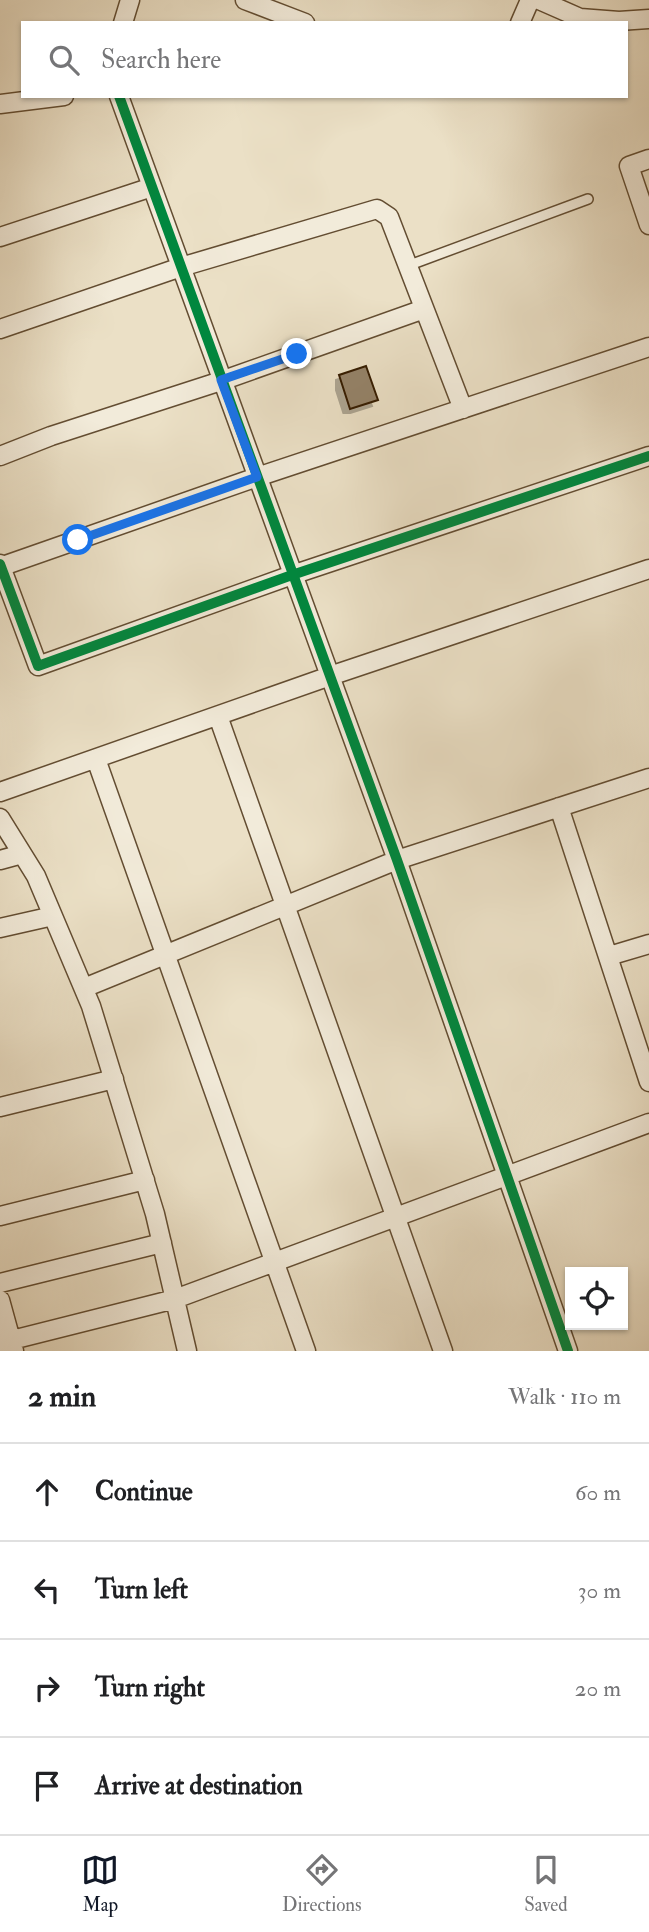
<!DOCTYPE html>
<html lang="en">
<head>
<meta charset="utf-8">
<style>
	:root { --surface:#fff; --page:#f2f2f2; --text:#202124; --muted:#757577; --line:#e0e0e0; --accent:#111827 }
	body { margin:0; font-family:"IM FELL Double Pica",serif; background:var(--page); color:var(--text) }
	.controls { position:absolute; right:21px; bottom:21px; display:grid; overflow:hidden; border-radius:0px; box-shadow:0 2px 5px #0004 }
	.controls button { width:63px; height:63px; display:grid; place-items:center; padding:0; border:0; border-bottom:2px solid var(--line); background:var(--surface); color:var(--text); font:35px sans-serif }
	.stop { position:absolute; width:21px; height:21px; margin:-16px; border:5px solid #1a73e8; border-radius:50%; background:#fff }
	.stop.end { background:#1a73e8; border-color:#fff; box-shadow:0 2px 7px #0008 }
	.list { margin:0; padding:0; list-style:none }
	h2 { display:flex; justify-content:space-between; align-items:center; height:91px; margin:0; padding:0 28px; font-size:30px }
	h2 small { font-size:23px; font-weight:400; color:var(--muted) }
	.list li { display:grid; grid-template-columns:46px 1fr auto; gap:21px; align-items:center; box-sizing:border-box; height:98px; padding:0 28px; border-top:2px solid var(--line) }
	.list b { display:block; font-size:26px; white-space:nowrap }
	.list em { font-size:23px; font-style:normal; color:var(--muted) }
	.icon { flex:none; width:38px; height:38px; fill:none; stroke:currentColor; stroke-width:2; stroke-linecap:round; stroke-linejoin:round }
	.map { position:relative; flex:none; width:649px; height:1351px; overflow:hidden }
	.search { position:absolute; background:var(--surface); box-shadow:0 2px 5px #0004; left:21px; right:21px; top:21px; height:77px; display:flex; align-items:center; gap:18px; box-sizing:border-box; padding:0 24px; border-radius:0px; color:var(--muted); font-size:26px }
	.sheet { height:483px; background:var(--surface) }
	nav { display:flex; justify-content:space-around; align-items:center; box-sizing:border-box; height:98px; border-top:2px solid var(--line); background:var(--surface); font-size:19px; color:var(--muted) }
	nav a { display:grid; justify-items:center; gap:4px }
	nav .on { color:var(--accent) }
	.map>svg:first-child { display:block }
	.building { fill:#948267; stroke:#361c00; stroke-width:2; filter:url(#shadow) }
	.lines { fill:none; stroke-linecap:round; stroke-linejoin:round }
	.lane-casing { stroke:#634d32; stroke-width:12 }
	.street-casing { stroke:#634d32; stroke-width:21 }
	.lane { stroke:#f2ebda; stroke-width:9 }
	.street { stroke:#f2ebda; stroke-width:18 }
	.cycleway-casing { stroke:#f2ebda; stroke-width:15 }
	.cycleway { stroke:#00873e; stroke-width:10 }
	.route { stroke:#1a73e8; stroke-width:9 }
</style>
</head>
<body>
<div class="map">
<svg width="649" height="1351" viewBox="0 0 649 1351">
	<defs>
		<filter id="shadow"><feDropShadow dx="-6" dy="6" stdDeviation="0" flood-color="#0004"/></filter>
	</defs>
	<rect width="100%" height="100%" fill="#ebe0c6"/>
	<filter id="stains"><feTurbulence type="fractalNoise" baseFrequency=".00286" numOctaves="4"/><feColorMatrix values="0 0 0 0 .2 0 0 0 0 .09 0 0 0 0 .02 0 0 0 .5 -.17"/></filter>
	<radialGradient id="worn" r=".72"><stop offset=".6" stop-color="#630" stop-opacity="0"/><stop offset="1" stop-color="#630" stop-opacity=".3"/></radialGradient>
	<path class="building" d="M366 366 378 400 350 409 339 375Z"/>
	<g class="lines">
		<defs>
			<path id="lane" d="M407 266 588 199"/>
			<path id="street" d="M245 0 305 23
				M539 0 580 18 619 21 649 19
				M123 23 130 0
				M520 23 530 0
				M119 96 397 860 568 1351
				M0 104 64 96
				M649 159 629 166 649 225
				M0 237 152 187
				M0 329 181 267 377 209 389 217 463 409
				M0 456 51 436 221 381 424 309
				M0 564 38 666 292 575 649 456
				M0 567 257 477 649 347
				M218 716 443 1351
				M96 759 306 1351
				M0 792 330 676 649 569
				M559 807 649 1082
				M0 818 36 876 91 1006 155 1214 187 1351
				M0 860 22 854
				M0 928 53 916
				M609 956 649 944
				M84 988 397 860 649 778
				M0 1107 114 1079
				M0 1216 145 1180
				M0 1283 162 1243
				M0 1300 14 1351
				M0 1343 175 1299 649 1123"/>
		</defs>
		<use href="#lane" class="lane-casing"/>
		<use href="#street" class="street-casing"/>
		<use href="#lane" class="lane"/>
		<use href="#street" class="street"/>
		<defs>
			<path id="cycleway" d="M119 96 397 860 568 1351
				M0 564 38 666 292 575 649 456"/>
		</defs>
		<use href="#cycleway" class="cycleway-casing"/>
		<use href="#cycleway" class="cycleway"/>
	</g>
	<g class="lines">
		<path class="route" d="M78 540 257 477 221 380 297 354"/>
	</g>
	<rect width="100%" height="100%" filter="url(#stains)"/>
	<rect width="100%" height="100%" fill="url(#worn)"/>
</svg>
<div class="controls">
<button><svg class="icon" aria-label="locate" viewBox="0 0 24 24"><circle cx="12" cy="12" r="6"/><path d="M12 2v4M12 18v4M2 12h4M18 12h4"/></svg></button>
</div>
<div class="stop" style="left:78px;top:540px"></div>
<div class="stop end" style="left:297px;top:354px"></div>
<div class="search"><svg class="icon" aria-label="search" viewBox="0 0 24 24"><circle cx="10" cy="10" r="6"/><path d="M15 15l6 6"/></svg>Search here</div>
</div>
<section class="sheet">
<h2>2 min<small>Walk · 110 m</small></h2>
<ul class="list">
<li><svg class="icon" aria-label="ahead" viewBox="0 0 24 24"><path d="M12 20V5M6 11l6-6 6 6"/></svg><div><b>Continue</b></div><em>60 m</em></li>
<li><svg class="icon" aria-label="left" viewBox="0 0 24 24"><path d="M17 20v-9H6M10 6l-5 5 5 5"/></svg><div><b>Turn left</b></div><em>30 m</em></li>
<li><svg class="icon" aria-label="right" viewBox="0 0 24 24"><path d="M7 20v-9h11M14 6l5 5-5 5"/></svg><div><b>Turn right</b></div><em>20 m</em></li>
<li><svg class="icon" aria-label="arrive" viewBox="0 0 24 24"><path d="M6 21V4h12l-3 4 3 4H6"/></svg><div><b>Arrive at destination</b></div></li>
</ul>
</section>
<nav>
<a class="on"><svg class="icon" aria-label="map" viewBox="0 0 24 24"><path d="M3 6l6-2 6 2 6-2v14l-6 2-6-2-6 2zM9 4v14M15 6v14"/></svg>Map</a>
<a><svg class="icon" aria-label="directions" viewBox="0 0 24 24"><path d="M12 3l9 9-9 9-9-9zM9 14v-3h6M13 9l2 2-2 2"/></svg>Directions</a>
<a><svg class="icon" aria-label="saved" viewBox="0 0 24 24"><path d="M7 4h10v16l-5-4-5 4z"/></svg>Saved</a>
</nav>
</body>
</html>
